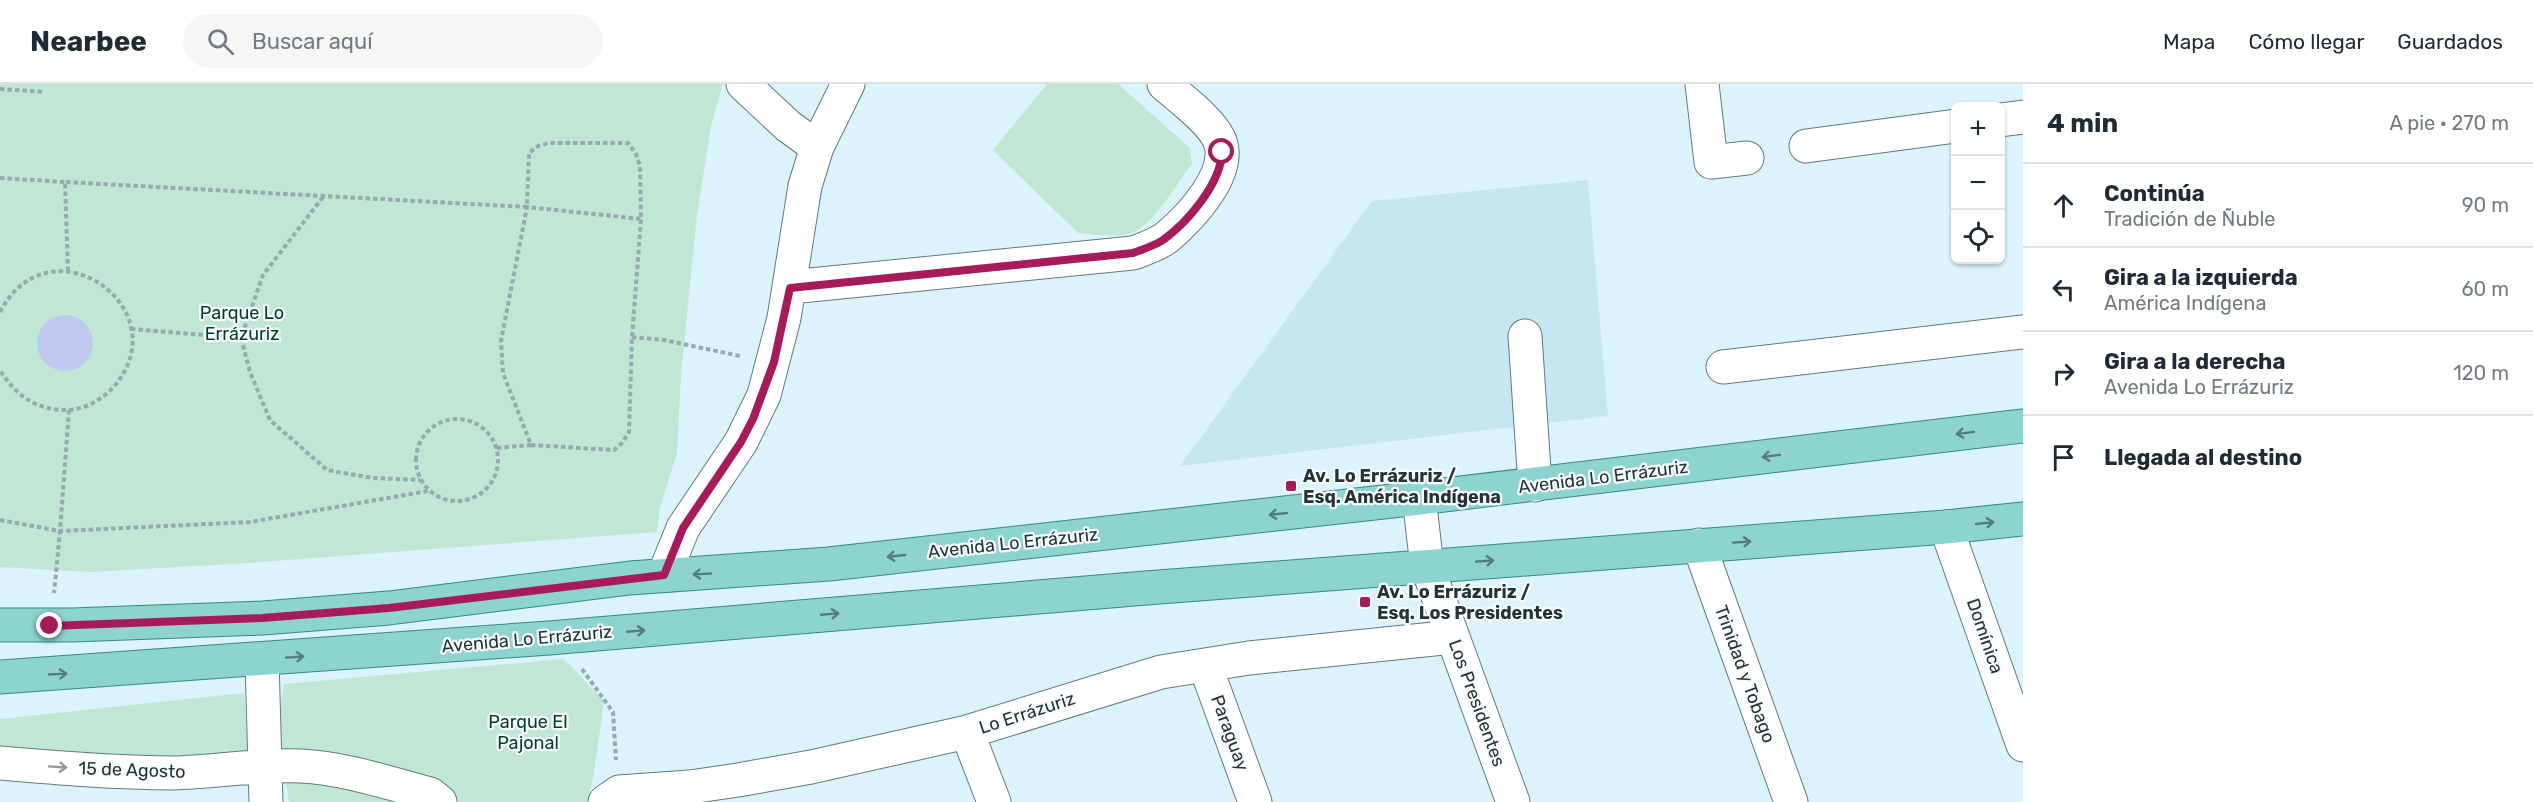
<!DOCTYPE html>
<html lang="es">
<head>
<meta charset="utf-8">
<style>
	:root { --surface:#fff; --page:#f6f6f7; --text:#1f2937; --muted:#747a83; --line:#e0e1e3 }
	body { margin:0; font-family:Rubik,sans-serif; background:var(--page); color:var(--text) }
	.controls { position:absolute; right:18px; top:18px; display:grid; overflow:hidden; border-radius:9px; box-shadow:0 2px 4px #0004 }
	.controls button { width:54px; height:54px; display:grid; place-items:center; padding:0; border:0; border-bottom:2px solid var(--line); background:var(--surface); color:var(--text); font:30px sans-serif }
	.stop { position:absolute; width:18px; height:18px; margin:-14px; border:4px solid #a81b5b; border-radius:50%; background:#fff }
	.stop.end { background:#a81b5b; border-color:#fff; box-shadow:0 2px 6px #0008 }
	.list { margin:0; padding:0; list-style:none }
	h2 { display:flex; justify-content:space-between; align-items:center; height:78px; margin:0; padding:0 24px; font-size:26px }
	h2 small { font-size:20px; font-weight:400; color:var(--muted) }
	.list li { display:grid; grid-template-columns:39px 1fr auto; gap:18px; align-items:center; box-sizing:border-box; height:84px; padding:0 24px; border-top:2px solid var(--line) }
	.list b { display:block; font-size:22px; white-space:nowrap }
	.list p { margin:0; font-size:20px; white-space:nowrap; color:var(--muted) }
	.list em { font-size:20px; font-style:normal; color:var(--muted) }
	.icon { flex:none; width:33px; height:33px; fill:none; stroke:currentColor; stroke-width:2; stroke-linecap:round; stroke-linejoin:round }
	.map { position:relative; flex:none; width:2023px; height:718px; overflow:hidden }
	header { display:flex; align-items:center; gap:36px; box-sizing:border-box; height:84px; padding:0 30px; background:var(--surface); border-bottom:2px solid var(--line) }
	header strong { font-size:28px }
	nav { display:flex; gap:33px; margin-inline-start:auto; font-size:21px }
	.search { width:420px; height:54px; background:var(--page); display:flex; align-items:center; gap:15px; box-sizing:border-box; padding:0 21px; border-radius:33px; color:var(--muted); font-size:22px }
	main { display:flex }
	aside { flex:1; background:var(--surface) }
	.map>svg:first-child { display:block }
	.built { fill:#c5e7f2 }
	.green { fill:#bfe7d3 }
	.water { fill:#bfc8ee }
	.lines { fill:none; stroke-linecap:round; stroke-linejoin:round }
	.minor-casing { stroke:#627980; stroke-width:35 }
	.major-casing { stroke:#388886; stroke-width:35 }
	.path { stroke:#97aab1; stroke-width:4; stroke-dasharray:4.5 3; stroke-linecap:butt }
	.minor { stroke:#fff; stroke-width:33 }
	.major { stroke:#8dd4d1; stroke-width:33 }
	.oneway { stroke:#557b7b }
	.oneway2 { stroke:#94989a }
	.route { stroke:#a81b5b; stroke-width:8 }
	.poi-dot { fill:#a81b5b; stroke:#f7fdfe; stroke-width:2 }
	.labels { text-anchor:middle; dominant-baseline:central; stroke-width:4.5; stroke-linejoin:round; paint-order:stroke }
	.park-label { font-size:18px; fill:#023d29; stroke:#f7fdfe }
	.poi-label { font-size:18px; font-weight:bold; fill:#283235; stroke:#f7fdfe; text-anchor:start }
	.street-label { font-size:18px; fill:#283235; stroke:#f7fdfe }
</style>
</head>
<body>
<header>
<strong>Nearbee</strong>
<div class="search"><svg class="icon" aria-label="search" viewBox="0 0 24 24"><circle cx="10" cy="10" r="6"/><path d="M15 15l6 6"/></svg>Buscar aquí</div>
<nav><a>Mapa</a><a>Cómo llegar</a><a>Guardados</a></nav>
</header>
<main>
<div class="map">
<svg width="2023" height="718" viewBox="0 0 2023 718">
	<rect width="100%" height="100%" fill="#daf3fc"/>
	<path class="built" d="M1588 96 1608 332 1180 382 1372 117Z"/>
	<path class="green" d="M0 0H723L711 42 697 131 681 291 677 369 660 423 657 448 248 479 91 488 0 483Z
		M1047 0H1118L1190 64 1192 80C1178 98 1154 139 1134 148 1118 155 1094 150 1078 149L993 66Z
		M564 575 604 617 593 695 587 718H289L278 639 284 600Z
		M244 609 248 668 181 675 0 669V635Z"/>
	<path class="water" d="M37 259a28 28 0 1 1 56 0a28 28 0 1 1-56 0Z"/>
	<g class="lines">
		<defs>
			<path id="minor" d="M743 0 788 42 817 63
				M1702 0 1711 78 1747 74
				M2000 36 2023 33
				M1806 62 1956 42
				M790 203 1133 169C1144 165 1156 161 1166 154 1190 134 1234 88 1219 55 1210 36 1180 14 1164 0
				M1525 252 1535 401
				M1723 283 2023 248
				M1419 414 1427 482 1513 718
				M1946 443 2023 661
				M1699 461 1791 718
				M664 491 683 444 741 358 764 311 784 234 805 102 817 63 848 0
				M262 576 266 718
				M1205 581 1255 718
				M967 648 994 718
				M0 679C57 684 116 689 173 689 216 688 258 680 301 682 344 684 388 699 430 710L440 718
				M605 718 619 708 690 703 738 696 811 683 967 648 1161 588 1249 574 1453 553"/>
			<path id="major" d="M0 541H72L263 534 389 524 630 494 829 480 1419 414 2023 342
				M0 593 549 554 1146 504 1946 443 2023 435"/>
		</defs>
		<use href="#minor" class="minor-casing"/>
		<use href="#major" class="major-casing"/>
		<path class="path" d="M0 5 44 8
			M0 94 65 98
			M323 113 263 191 241 254 250 288 270 336 327 386 373 394 420 396
			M68 187 65 98 527 123 529 69 538 62 549 59H628L636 70 640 82 641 135 632 253 629 348 622 359 614 366 531 361 503 289 501 257 527 123 641 135
			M0 228C49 134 177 222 117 299 105 314 86 326 66 326 36 326 15 311 0 286
			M131 245 241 254
			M632 253 664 256 740 272
			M69 326 60 447 250 438 428 407
			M416 376a41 41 0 1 1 82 0a41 41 0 1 1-82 0Z
			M497 364 531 361
			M0 436 60 447 54 509
			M582 585 613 628 616 676"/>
		<use href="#minor" class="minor"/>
		<use href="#major" class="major"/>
	</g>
	<defs><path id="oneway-shaft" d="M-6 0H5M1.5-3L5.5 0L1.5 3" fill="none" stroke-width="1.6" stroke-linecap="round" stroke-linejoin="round" transform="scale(1.5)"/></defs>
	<g class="oneway">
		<use href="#oneway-shaft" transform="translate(1965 349) rotate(173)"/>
		<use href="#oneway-shaft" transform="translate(1771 372) rotate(173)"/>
		<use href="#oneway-shaft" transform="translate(1278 430) rotate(174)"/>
		<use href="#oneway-shaft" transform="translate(1985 439) rotate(-6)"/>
		<use href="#oneway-shaft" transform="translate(1742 458) rotate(-4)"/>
		<use href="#oneway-shaft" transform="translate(896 472) rotate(174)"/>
		<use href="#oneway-shaft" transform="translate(1485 477) rotate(-4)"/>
		<use href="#oneway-shaft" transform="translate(702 490) rotate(177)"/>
		<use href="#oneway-shaft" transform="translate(830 530) rotate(-5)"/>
		<use href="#oneway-shaft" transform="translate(636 547) rotate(-5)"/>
		<use href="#oneway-shaft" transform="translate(295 573) rotate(-4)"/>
		<use href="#oneway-shaft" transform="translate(58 590) rotate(-3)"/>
	</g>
	<use class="oneway2" href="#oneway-shaft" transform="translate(58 683) rotate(4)"/>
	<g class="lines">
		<path class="route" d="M50 542 262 534 389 524 664 491 683 444 741 358 753 335 774 278 790 204 1133 169C1143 165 1154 162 1163 156 1188 138 1221 99 1222 68"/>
	</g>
	<g class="poi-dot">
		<rect x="1285" y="396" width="12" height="12" rx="3"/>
		<rect x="1359" y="512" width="12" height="12" rx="3"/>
	</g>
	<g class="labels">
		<g class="park-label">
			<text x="242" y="229">Parque Lo<tspan x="242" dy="21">Errázuriz</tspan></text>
			<text x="528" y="638">Parque El<tspan x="528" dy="21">Pajonal</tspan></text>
		</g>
		<g class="poi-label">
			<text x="1303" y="392">Av. Lo Errázuriz /<tspan x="1303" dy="21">Esq. América Indígena</tspan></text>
			<text x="1377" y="508">Av. Lo Errázuriz /<tspan x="1377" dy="21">Esq. Los Presidentes</tspan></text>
		</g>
		<g class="street-label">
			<text transform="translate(1603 393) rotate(-7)">Avenida Lo Errázuriz</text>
			<text transform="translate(1013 459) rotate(-6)">Avenida Lo Errázuriz</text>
			<text transform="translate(1985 552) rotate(71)">Domínica</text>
			<text transform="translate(527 555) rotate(-5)">Avenida Lo Errázuriz</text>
			<text transform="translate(1745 590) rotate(70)">Trinidad y Tobago</text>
			<text transform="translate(1477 619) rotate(70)">Los Presidentes</text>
			<text transform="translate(1027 629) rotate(-18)">Lo Errázuriz</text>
			<text transform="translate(1230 649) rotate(70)">Paraguay</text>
			<text transform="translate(132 686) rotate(2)">15 de Agosto</text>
		</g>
	</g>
</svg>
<div class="controls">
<button>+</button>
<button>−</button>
<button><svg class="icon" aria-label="locate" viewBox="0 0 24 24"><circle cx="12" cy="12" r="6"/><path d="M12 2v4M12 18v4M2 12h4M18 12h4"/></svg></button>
</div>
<div class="stop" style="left:1222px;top:68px"></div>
<div class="stop end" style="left:50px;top:542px"></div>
</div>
<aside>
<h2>4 min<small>A pie · 270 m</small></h2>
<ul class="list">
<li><svg class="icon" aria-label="ahead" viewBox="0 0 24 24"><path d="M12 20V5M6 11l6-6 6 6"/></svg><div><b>Continúa</b><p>Tradición de Ñuble</p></div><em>90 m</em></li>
<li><svg class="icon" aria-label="left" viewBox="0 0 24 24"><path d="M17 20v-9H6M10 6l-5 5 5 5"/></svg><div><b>Gira a la izquierda</b><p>América Indígena</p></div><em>60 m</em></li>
<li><svg class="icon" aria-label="right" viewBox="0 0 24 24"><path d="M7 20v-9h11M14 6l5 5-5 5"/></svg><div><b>Gira a la derecha</b><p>Avenida Lo Errázuriz</p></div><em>120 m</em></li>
<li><svg class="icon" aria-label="arrive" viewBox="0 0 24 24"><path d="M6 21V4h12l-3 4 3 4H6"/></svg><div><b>Llegada al destino</b></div></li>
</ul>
</aside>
</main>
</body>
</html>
